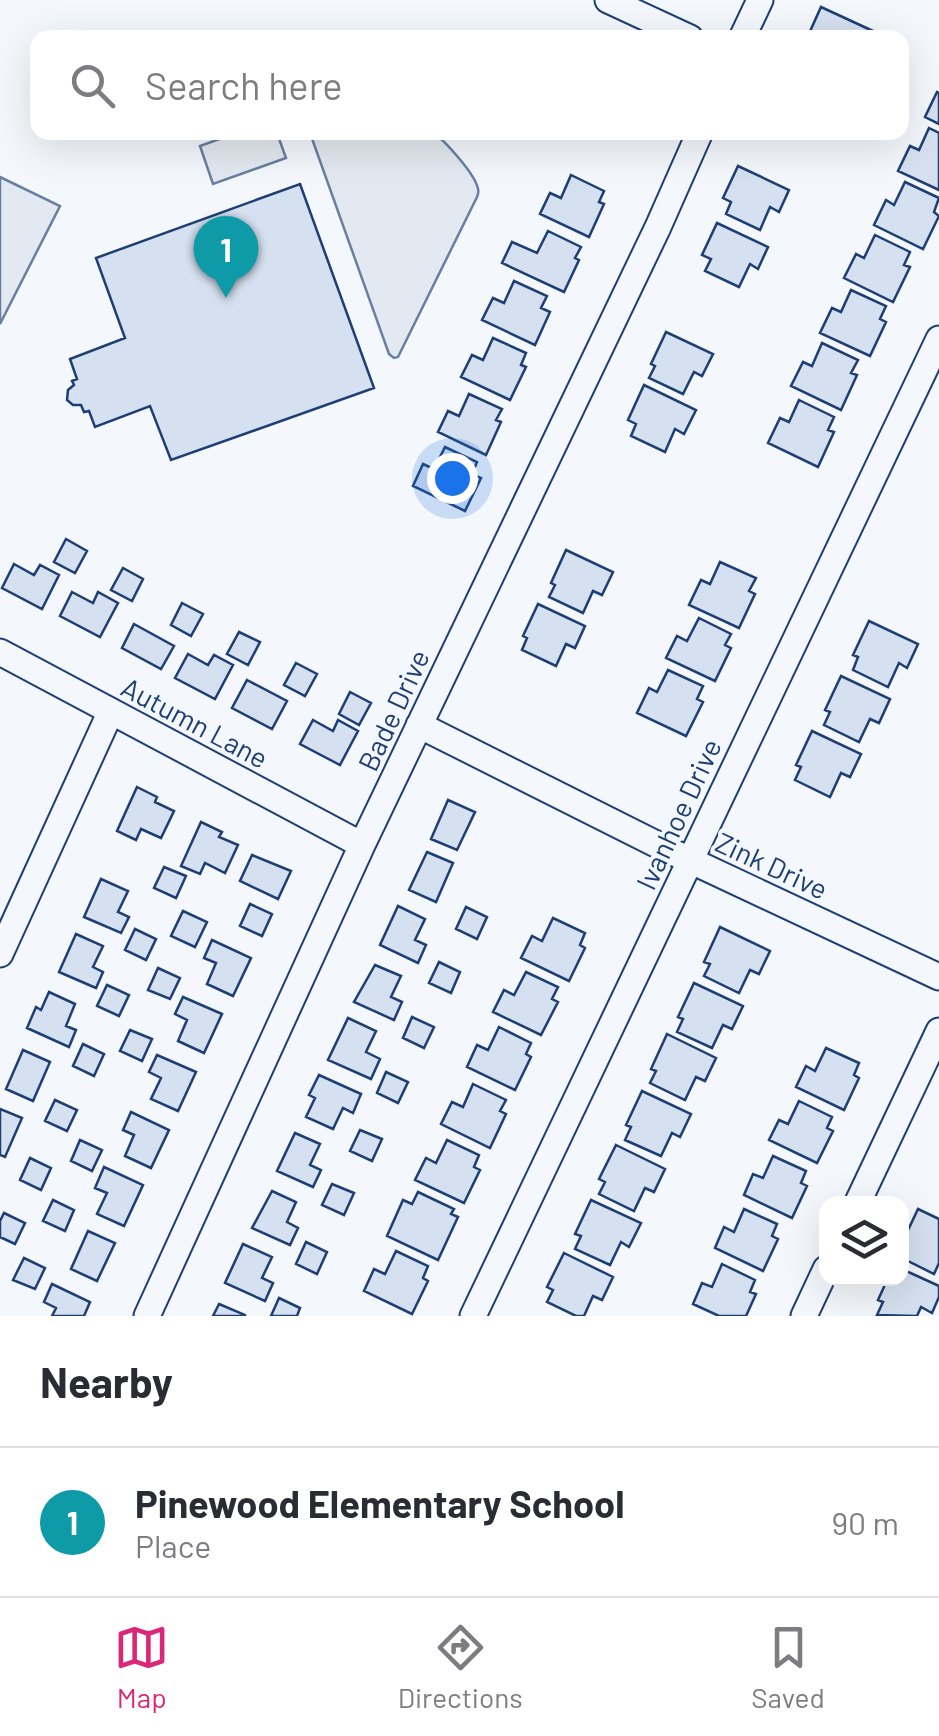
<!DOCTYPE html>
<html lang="en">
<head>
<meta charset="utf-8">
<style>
	:root { --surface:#fff; --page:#f2f2f3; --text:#2b2b33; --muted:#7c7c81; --line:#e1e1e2; --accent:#db2777 }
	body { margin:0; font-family:Barlow,sans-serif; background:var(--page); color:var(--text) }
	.controls { position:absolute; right:30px; bottom:30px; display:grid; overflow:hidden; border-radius:20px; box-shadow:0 10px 40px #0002 }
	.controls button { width:90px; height:90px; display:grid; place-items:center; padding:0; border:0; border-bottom:2px solid var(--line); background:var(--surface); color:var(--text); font:50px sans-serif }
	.you { position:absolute; left:452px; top:478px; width:35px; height:35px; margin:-25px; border:8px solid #fff; border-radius:50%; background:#1a73e8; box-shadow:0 0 0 15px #1a73e833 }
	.badge { display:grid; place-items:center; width:65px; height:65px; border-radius:50%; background:var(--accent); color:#fff; font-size:32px; font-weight:700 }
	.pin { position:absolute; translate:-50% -82px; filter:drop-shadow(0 2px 5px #0008) }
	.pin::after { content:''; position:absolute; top:52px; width:35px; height:30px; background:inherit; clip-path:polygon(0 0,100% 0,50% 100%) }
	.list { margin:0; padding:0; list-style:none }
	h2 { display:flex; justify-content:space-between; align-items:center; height:130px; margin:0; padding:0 40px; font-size:42px }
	h2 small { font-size:32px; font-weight:400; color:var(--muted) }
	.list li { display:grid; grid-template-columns:65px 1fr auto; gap:30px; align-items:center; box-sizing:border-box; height:150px; padding:0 40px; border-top:2px solid var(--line) }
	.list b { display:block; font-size:38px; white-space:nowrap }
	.list p { margin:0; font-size:32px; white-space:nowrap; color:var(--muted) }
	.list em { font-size:32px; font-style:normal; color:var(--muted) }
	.icon { flex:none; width:55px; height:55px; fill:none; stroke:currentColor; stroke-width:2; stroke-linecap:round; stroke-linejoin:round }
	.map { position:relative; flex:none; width:939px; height:1316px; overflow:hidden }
	.search { position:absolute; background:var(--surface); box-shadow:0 10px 40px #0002; left:30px; right:30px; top:30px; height:110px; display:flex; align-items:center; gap:25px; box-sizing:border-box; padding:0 35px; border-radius:20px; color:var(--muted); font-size:38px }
	.sheet { height:280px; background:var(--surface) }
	nav { display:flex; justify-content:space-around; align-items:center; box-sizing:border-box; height:140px; border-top:2px solid var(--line); background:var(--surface); font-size:28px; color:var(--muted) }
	nav a { display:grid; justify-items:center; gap:5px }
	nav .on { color:var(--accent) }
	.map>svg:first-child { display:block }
	.green { fill:#e3e9f0; stroke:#687fa3; stroke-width:2.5 }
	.building { fill:#d5e0f0; stroke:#1d3f73; stroke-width:2.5 }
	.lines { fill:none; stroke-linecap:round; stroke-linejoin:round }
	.minor-casing { stroke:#1d3f73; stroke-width:29 }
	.minor { stroke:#f4f7fb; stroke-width:25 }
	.labels { text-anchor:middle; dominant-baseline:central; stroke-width:8; stroke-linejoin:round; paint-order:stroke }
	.street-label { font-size:28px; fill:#1d3f73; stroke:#f4f7fb }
</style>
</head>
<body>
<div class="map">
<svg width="939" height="1316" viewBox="0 0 939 1316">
	<rect width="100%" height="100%" fill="#f4f7fb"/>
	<path class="green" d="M236 133H277L286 158 213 184 200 146Z
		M310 133H434C445 141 476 175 478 189 479 192 478 194 477 197L398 357 394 358 389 354Z
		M0 177 60 206 0 324Z"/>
	<path class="building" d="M821 7 873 31 870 38H807Z
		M937 92 939 93V124L925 117Z
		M929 128 939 133V190L898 171 910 146 919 150Z
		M738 166 789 190 779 212 770 207 760 230 726 214 731 202 723 198Z
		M571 175 604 191 599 202 604 204 589 237 540 214 550 193 561 198Z
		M905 182 939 198 934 212 939 216 923 249 874 225 886 200 894 205Z
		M300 184 374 388 171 460 150 406 95 427 89 411 84 412 81 405H73L67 400 68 390 74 385 72 381 77 379 70 359 125 338 96 258Z
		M717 223 768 247 758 269 750 264 739 287 705 271 711 259 702 255Z
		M548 231 581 247 575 258 579 260 564 292 502 263 512 242 537 253Z
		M875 235 910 252 904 265 910 267 893 302 844 278 856 254 864 258Z
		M514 281 547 296 541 308 550 312 535 345 482 320 493 298 504 303Z
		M851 290 886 306 880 319 886 322 870 356 820 333 832 308 841 312Z
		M666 332 713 354 702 376 694 372 683 394 649 378 655 366 651 364Z
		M493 338 526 353 521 365 526 367 510 400 461 377 472 355 483 360Z
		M822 343 858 360 851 373 857 375 841 410 791 386 803 362 812 366Z
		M644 385 696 410 684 434 675 429 665 452 631 436 636 424 628 420Z
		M469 394 502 409 496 420 501 422 486 455 438 432 448 411 459 416Z
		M799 400 834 417 828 430 834 432 818 467 768 443 780 418 789 422Z
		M445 447 477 462 472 474 481 478 465 511 413 486 423 464 434 469Z
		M66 539 87 551 75 573 54 562Z
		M566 550 613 572 602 595 593 591 583 613 549 597 555 585 551 583Z
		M720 562 756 578 749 591 755 594 739 628 689 605 701 580 710 584Z
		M14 564 34 575 40 565 59 575 42 609 2 588Z
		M123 568 143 579 132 601 111 590Z
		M72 592 93 603 98 592 118 603 100 637 60 616Z
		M182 603 203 614 191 636 171 625Z
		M538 604 585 626 575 648 566 644 556 666 522 650 527 638 523 636Z
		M699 618 731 634 725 645 731 648 715 681 666 658 677 636 687 641Z
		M869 621 918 644 907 668 899 663 888 687 853 670 858 657 853 655Z
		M134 624 174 646 161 669 122 648Z
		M239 632 260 642 248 665 227 654Z
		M188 654 208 665 214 655 233 665 215 699 175 678Z
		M296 663 317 674 305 696 284 685Z
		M668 670 703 686 697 699 703 702 686 736 637 713 649 688 657 692Z
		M841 676 890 699 879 723 870 719 859 742 824 725 830 712 825 710Z
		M247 680 287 701 272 729 232 708Z
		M350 692 371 703 359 725 339 714Z
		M313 720 333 731 338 720 358 731 340 765 300 744Z
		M812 731 861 754 850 777 841 773 830 797 795 780 801 767 796 765Z
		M137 787 157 797 155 802 174 811 161 838 141 829 136 840 117 831Z
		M448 800 475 812 457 850 431 839Z
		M201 822 222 832 219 837 238 845 225 873 205 863 200 874 181 866Z
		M427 852 453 863 436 902 409 890Z
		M252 855 291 871 278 899 240 881Z
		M164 867 186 876 176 898 154 888Z
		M101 879 128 891 118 912 129 917 121 933 84 917Z
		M250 904 272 914 262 936 240 926Z
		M398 906 425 919 415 940 426 945 418 963 380 945Z
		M466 907 487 917 477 939 456 929Z
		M183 911 207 922 195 947 171 936Z
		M553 918 585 933 580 945 585 948 569 981 521 958 532 936 542 941Z
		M720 927 770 951 759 974 750 970 739 993 704 976 710 964 704 962Z
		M135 929 156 939 146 960 125 950Z
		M76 934 103 946 93 967 103 972 96 988 59 972Z
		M212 940 251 958 233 996 207 984 216 963 204 958Z
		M439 962 460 972 451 993 429 983Z
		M375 965 401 976 391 997 402 1002 394 1020 354 1002Z
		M158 968 180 978 170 999 148 990Z
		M526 972 558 987 552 999 558 1002 541 1035 493 1012 504 990 514 995Z
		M694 983 743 1006 732 1029 723 1025 712 1048 677 1032 683 1019 678 1017Z
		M107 985 129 995 119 1016 97 1006Z
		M49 992 75 1004 66 1026 76 1030 69 1047 27 1028 36 1007 41 1010Z
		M183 997 222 1014 204 1053 178 1041 187 1020 175 1014Z
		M412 1017 434 1027 424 1048 403 1038Z
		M348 1018 376 1031 366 1052 380 1059 371 1079 328 1060Z
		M499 1027 531 1043 526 1054 531 1057 515 1090 467 1067 477 1045 488 1050Z
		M130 1030 152 1039 142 1061 120 1051Z
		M667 1034 716 1058 705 1081 696 1077 685 1100 650 1083 656 1071 651 1069Z
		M83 1044 104 1054 94 1076 73 1066Z
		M826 1048 859 1063 854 1075 859 1078 844 1110 796 1087 806 1066 815 1071Z
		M23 1050 50 1062 33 1101 6 1089Z
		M157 1055 196 1072 178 1111 151 1099 161 1078 149 1072Z
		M386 1072 408 1082 398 1103 377 1093Z
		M319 1075 361 1094 353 1113 343 1108 333 1129 306 1117 315 1098 309 1095Z
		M473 1084 506 1100 500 1111 506 1114 490 1148 441 1124 452 1102 463 1107Z
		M642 1091 691 1114 680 1137 672 1133 661 1156 625 1140 631 1127 626 1125Z
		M55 1100 77 1110 67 1131 45 1121Z
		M799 1101 832 1117 827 1128 833 1131 817 1163 769 1140 779 1120 788 1124Z
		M0 1109 22 1118 5 1157 0 1155Z
		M131 1112 169 1130 151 1168 125 1156 134 1135 123 1130Z
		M360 1130 382 1139 372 1161 350 1151Z
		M295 1133 320 1144 310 1165 321 1170 313 1187 277 1171Z
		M80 1140 102 1150 92 1171 71 1161Z
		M447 1140 479 1155 474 1167 480 1170 464 1203 415 1180 426 1158 436 1163Z
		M616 1145 665 1169 654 1192 645 1188 634 1211 599 1194 605 1182 599 1179Z
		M773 1156 806 1171 801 1183 807 1186 792 1218 744 1195 753 1174 763 1178Z
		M30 1158 51 1168 41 1190 20 1180Z
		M104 1167 143 1185 124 1226 97 1214 107 1193 95 1188Z
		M332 1184 354 1193 344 1215 322 1205Z
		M272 1191 296 1202 287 1222 298 1228 290 1245 252 1228Z
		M418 1192 454 1209 451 1214 458 1217 438 1260 387 1236 403 1200 412 1204Z
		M53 1200 74 1210 65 1231 43 1221Z
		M591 1200 641 1223 629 1247 621 1242 610 1265 575 1249 581 1236 575 1234Z
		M744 1209 777 1224 772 1236 778 1239 763 1271 715 1248 724 1227 734 1232Z
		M918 1209 939 1219V1263L934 1274 902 1258 907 1246 902 1243Z
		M4 1213 25 1223 15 1244 0 1237V1221Z
		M88 1231 115 1243 97 1281 71 1269Z
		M306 1242 327 1252 317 1274 296 1264Z
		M243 1244 272 1257 262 1278 273 1283 265 1301 225 1283Z
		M396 1251 428 1266 423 1278 428 1281 412 1314 364 1291 374 1269 385 1274Z
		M564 1253 613 1277 602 1300 593 1296 584 1316H576L547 1302 553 1290 547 1287Z
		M24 1258 45 1268 35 1289 13 1280Z
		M722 1264 755 1280 750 1292 756 1294 746 1316H719L693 1304 702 1283 712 1287Z
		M902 1269 939 1286V1297L932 1313 921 1307 917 1316 877 1315 883 1302 878 1300 888 1278H902Z
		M52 1284 90 1302 84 1316H52L56 1308 44 1302Z
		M279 1298 300 1308 297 1316H271Z
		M219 1304 245 1315V1316H213Z"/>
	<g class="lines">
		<defs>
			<path id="minor" d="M608 0 690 38
				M742 38 760 0
				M0 652 362 845
				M419 725 664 848 939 977
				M0 954 111 711
				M857 1204 939 1031
				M147 1316 362 845 658 227 700 132
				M473 1316 939 339
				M804 1316 826 1269"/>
		</defs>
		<use href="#minor" class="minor-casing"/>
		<use href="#minor" class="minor"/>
	</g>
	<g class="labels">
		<g class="street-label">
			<text transform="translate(393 710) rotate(-65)">Bade Drive</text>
			<text transform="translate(195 722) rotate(28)">Autumn Lane</text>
			<text transform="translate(678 814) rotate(-65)">Ivanhoe Drive</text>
			<text transform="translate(772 865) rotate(25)">Zink Drive</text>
		</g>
	</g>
</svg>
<div class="controls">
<button><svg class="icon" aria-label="layers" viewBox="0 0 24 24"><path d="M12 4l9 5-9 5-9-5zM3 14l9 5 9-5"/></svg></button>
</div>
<div class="you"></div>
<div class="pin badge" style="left:226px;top:298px;background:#0f9aa8">1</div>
<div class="search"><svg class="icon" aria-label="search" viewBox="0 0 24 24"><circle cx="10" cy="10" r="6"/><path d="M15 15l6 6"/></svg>Search here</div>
</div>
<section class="sheet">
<h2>Nearby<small></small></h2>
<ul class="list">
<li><span class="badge" style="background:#0f9aa8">1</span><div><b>Pinewood Elementary School</b><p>Place</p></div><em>90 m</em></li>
</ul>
</section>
<nav>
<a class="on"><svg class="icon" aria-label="map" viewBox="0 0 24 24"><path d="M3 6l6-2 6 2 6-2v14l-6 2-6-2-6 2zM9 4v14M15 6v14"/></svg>Map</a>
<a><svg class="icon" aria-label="directions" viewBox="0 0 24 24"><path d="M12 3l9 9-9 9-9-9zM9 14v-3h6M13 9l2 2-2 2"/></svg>Directions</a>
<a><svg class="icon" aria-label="saved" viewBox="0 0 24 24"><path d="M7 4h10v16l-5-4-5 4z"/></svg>Saved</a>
</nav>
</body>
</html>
